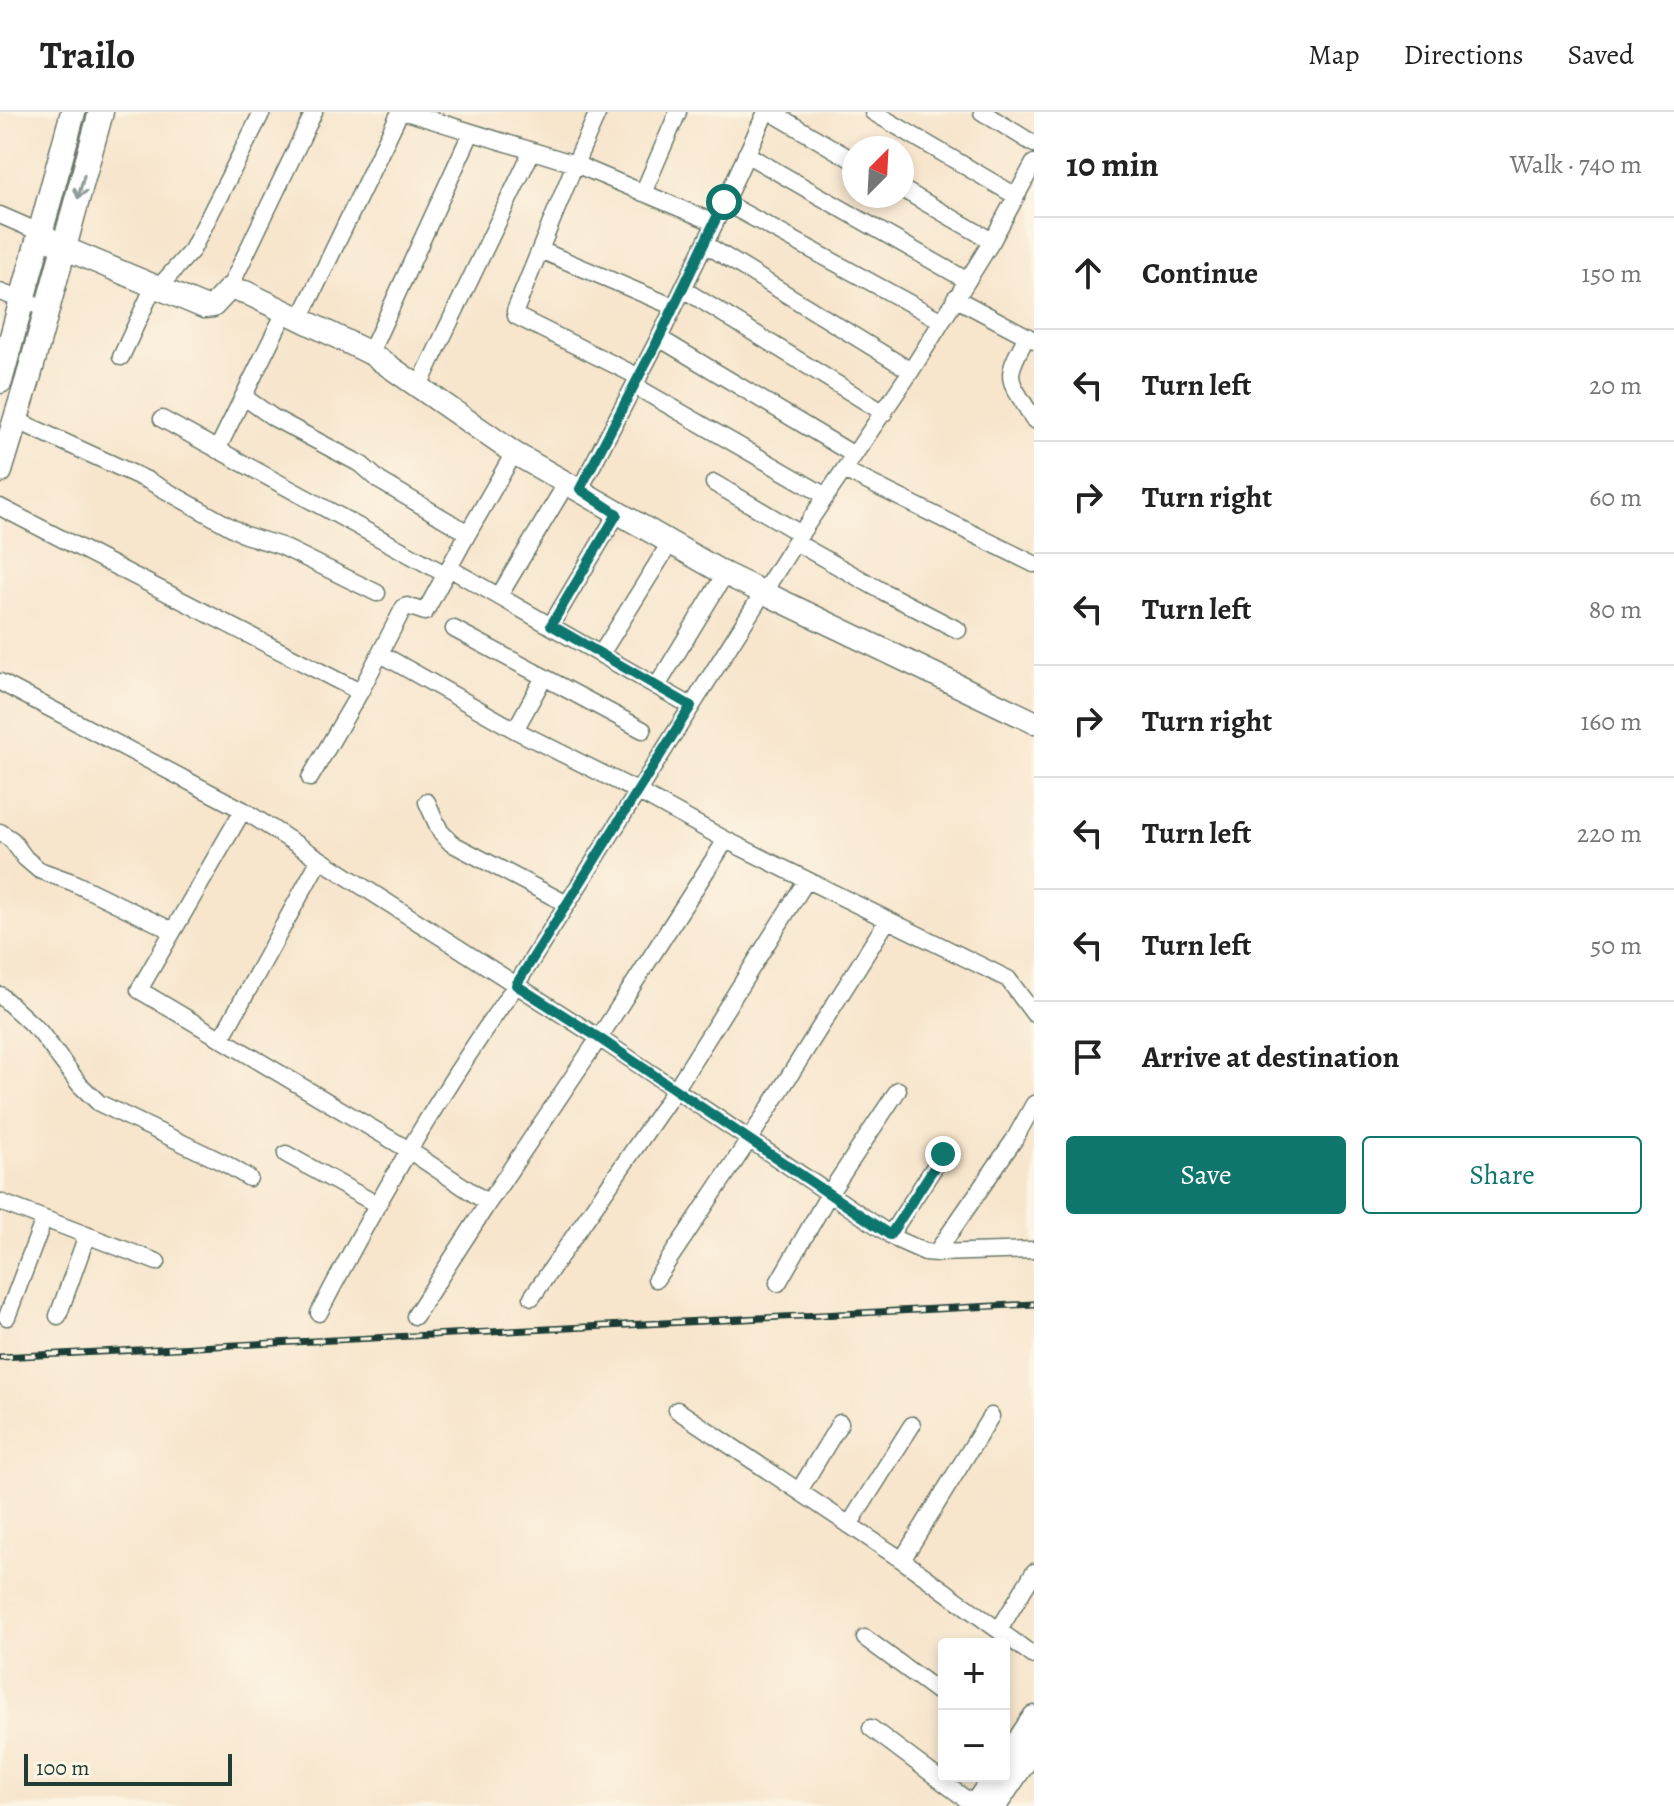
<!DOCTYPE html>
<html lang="en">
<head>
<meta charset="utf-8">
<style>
	:root { --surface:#fff; --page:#f2f2f2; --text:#222; --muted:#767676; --line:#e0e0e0; --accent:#0f766e }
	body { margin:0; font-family:Alegreya,serif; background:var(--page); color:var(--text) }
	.controls { position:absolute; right:24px; bottom:24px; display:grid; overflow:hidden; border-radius:8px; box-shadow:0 4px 12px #0003 }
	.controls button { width:72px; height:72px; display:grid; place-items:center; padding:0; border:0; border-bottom:2px solid var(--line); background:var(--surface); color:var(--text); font:40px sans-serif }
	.compass { position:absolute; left:842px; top:24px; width:72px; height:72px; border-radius:50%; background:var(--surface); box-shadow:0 4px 12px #0003; rotate:24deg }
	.scale { position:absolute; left:24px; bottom:20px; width:208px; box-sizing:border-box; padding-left:8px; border:4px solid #1f3d34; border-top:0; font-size:22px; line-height:28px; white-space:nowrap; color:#1f3d34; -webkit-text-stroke:6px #fcf5e5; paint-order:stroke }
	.stop { position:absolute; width:24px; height:24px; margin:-18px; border:6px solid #0f766e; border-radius:50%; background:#fff }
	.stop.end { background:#0f766e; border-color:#fff; box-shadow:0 2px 8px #0008 }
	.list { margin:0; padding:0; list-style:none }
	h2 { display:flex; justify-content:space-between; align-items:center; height:104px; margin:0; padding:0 32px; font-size:34px }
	h2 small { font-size:26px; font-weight:400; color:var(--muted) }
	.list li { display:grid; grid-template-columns:52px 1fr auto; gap:24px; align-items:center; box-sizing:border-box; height:112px; padding:0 32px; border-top:2px solid var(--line) }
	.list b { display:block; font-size:30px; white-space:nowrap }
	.list em { font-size:26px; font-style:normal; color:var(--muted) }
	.actions { display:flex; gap:16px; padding:24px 32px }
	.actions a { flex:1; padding:18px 0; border:2px solid var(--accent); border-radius:8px; text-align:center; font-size:28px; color:var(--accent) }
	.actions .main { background:var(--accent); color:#fff }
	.icon { flex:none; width:44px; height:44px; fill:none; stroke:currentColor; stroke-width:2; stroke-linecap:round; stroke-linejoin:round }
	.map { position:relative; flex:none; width:1034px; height:1694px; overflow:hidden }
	header { display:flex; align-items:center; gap:48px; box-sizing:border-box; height:112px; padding:0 40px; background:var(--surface); border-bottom:2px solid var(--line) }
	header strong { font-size:38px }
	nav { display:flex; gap:44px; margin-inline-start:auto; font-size:28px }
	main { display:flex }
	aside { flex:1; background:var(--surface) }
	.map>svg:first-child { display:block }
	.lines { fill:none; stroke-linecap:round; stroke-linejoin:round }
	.street-casing { stroke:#6b7869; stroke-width:19 }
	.secondary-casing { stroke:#6b7869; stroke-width:25 }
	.primary-casing { stroke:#6b7869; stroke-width:27 }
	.street { stroke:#fff; stroke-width:16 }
	.secondary { stroke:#fff; stroke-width:22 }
	.primary { stroke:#fff; stroke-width:24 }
	.rail-casing { stroke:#1f3d34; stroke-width:7 }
	.rail { stroke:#fcf5e5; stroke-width:4; stroke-dasharray:12; stroke-linecap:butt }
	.oneway { stroke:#8f9e9a }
	.route { stroke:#0f766e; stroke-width:10 }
</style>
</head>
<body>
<header>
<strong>Trailo</strong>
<nav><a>Map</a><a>Directions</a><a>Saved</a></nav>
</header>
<main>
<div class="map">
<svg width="1034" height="1694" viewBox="0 0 1034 1694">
	<rect width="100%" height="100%" fill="#fcf5e5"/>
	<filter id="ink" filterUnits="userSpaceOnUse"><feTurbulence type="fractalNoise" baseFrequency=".0125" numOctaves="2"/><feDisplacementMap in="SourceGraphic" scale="16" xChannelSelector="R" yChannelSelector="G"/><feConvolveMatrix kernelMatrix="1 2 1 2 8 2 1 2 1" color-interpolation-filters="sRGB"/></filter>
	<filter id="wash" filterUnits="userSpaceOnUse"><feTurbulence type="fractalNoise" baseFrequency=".006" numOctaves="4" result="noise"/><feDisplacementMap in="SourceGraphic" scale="32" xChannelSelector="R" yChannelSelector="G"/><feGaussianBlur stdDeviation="1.8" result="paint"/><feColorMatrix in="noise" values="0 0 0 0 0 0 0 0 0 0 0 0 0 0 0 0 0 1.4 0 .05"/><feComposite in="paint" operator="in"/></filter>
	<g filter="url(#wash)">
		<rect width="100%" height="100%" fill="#f7e5cc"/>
	</g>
	<g filter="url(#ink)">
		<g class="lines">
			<defs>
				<path id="street" d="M406 0 575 52 598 0
					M771 0 854 49
					M873 0 1016 84
					M982 0 1034 32
					M746 42 966 168
					M902 77 992 129
					M643 81 678 0
					M724 90 942 209
					M0 103 39 120
					M705 132 911 259
					M540 138 674 195
					M158 176 192 138 262 0
					M229 177 314 0
					M683 177 884 301
					M0 180 47 197
					M955 186 1034 228
					M300 207 400 0
					M1027 224C1002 270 1008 264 1034 308
					M659 226 854 343
					M370 241 471 21
					M121 245 154 174
					M639 265 516 204 515 199 575 52 715 111 766 0
					M419 274 532 39
					M635 274 826 384
					M162 307 445 462
					M16 308 149 369 245 423 281 434 377 481
					M217 338 285 200
					M844 358 1034 452
					M714 371 801 422
					M580 377 659 226 715 111
					M0 395 360 580 404 495 407 494 425 500 468 421 380 369 362 353 274 306 244 285
					M468 421 514 341
					M795 430 882 479 958 518
					M449 456 691 594
					M499 484 566 372
					M551 513 617 402
					M454 517 643 618
					M381 542 515 618 637 679 726 728
					M601 542 670 431
					M0 570 243 698 599 926 898 1128 925 1140 936 1141 1034 1138
					M657 574 725 462
					M515 618 544 565
					M310 666 360 580
					M427 690 440 719 451 731 567 792
					M243 698 139 878 407 1037 488 1091 599 926 726 728 1008 867 1034 902
					M0 720 12 728 25 746 39 758 72 770 173 819
					M0 883 40 920 80 973 99 991 226 1052 249 1066
					M221 927 320 747
					M286 1042 376 1092
					M0 1090 157 1150
					M890 1123 943 1042
					M936 1141 1014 1028 1034 992
					M656 1167 749 1028 887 809
					M778 1171 829 1082 898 978
					M532 1185 675 978 806 769
					M319 1201C378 1087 441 978 516 873L795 430 911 259 992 129 1034 51
					M58 1204 87 1123
					M415 1204 488 1091
					M7 1205 44 1107
					M677 1298 902 1448 1034 1544
					M799 1379 840 1311
					M849 1413 912 1313
					M902 1448 991 1304
					M999 1518 1034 1460
					M865 1526 944 1584
					M871 1616 975 1694"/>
				<path id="secondary" d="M39 120 64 136 204 195 213 194 229 177 245 180 370 241 514 341 725 462 1034 610
					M1004 1650 1034 1605
					M974 1694 995 1664
					M995 1694 1034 1636"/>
				<path id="primary" d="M0 269 73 0
					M0 359 28 267 101 0"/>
			</defs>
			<use href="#street" class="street-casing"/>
			<use href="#secondary" class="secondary-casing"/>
			<use href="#primary" class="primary-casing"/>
			<use href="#street" class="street"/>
			<use href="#secondary" class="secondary"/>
			<use href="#primary" class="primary"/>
			<defs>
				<path id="rail" d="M0 1245 1034 1192"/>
			</defs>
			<use href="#rail" class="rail-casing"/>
			<use href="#rail" class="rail"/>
		</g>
		<defs><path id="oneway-shaft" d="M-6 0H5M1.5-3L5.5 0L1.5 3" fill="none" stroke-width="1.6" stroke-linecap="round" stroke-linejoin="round" transform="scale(2)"/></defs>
		<use class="oneway" href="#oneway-shaft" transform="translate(81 75) rotate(105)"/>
	</g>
	<g class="lines" filter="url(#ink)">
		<path class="route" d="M724 90 659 226 580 377 617 402 551 513 691 594 516 873 599 926 890 1123 943 1042"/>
	</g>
</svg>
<div class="controls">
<button>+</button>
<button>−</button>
</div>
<svg class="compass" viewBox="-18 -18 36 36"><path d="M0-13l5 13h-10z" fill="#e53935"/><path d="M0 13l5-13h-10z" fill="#767676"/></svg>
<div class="scale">100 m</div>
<div class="stop" style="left:724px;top:90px"></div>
<div class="stop end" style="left:943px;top:1042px"></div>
</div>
<aside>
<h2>10 min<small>Walk · 740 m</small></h2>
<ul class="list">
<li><svg class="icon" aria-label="ahead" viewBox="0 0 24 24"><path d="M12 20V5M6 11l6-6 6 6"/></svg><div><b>Continue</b></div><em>150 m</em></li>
<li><svg class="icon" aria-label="left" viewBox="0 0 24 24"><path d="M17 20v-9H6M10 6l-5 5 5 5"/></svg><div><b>Turn left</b></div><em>20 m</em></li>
<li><svg class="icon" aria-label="right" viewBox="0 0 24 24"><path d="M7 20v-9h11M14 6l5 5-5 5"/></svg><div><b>Turn right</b></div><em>60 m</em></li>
<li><svg class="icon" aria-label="left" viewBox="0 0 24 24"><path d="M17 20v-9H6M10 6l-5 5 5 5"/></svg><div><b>Turn left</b></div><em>80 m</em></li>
<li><svg class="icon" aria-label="right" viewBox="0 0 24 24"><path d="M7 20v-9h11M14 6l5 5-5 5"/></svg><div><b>Turn right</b></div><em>160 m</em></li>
<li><svg class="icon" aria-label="left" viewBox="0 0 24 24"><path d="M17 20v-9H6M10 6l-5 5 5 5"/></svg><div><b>Turn left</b></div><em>220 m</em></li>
<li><svg class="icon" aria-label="left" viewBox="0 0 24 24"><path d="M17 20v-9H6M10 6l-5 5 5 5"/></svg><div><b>Turn left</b></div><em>50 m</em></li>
<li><svg class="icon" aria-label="arrive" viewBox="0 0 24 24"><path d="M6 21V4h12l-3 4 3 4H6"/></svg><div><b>Arrive at destination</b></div></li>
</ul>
<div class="actions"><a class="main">Save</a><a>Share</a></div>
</aside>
</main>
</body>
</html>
